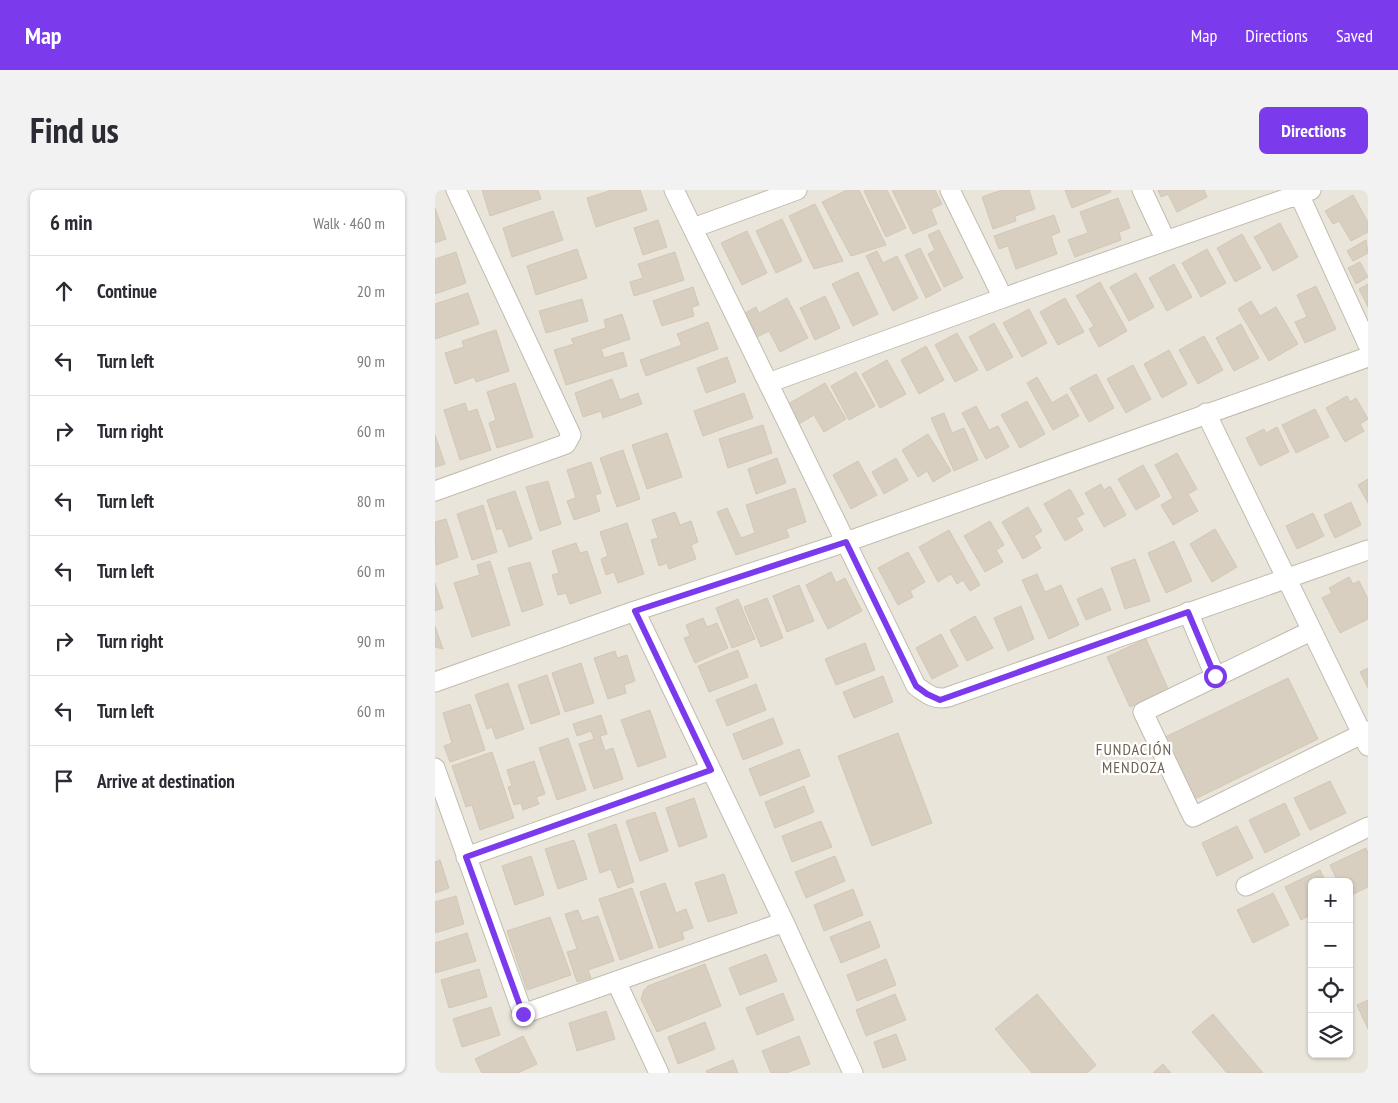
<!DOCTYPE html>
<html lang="en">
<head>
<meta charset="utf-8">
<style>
	:root { --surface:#fff; --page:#f2f2f3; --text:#2b2b33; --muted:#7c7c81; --line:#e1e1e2; --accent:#7c3aed }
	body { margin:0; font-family:"PT Sans Narrow",sans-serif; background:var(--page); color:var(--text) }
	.controls { position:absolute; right:15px; bottom:15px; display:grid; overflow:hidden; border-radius:8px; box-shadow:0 1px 4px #0004 }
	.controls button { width:45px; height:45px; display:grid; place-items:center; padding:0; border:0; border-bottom:1px solid var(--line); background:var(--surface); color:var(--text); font:25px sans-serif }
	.stop { position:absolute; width:15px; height:15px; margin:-11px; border:4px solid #7c3aed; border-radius:50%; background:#fff }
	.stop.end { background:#7c3aed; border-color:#fff; box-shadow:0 1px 5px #0008 }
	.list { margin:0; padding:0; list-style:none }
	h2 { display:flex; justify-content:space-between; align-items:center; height:65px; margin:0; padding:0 20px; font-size:21px }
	h2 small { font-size:16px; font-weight:400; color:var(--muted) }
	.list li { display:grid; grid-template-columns:32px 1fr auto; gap:15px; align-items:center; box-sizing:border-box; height:70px; padding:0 20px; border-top:1px solid var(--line) }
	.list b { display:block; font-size:19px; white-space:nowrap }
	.list em { font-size:16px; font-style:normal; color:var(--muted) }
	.icon { flex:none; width:28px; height:28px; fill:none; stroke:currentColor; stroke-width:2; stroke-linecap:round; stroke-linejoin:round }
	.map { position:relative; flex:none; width:933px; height:883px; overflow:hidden; border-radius:8px }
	header { display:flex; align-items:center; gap:30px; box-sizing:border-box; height:70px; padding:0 25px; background:var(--accent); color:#fff }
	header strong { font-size:24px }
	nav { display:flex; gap:28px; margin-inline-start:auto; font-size:18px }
	.intro { display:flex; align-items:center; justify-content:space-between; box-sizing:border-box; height:120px; padding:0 30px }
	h1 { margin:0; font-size:35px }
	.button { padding:12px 22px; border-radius:8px; background:var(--accent); color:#fff; font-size:18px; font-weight:700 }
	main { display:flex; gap:30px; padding:0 30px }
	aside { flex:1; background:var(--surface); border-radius:8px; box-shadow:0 1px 4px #0004 }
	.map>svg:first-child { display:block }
	.residential { fill:#eae5da; fill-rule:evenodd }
	.building { fill:#d8cfc1; stroke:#d3c7b4 }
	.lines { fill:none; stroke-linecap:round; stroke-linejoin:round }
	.minor-casing { stroke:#c2bbae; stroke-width:21 }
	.minor { stroke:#fff; stroke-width:19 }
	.route { stroke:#7c3aed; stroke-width:6 }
	.labels { text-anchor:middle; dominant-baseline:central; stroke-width:4.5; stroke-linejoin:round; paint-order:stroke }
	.quarter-label { font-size:16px; letter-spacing:1px; fill:#6e6250; stroke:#fff }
</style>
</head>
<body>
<header>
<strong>Map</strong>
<nav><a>Map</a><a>Directions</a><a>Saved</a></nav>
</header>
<div class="intro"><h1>Find us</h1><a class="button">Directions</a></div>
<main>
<aside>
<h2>6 min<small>Walk · 460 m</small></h2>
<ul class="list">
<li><svg class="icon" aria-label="ahead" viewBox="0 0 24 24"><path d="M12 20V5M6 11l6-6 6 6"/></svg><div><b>Continue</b></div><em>20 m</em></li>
<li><svg class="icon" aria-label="left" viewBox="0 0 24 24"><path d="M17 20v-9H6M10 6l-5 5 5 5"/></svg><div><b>Turn left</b></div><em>90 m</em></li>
<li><svg class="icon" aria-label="right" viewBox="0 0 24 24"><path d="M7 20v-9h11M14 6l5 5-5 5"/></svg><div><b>Turn right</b></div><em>60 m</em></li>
<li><svg class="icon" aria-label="left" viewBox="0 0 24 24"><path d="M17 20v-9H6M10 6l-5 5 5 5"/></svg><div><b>Turn left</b></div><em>80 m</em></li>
<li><svg class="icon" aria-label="left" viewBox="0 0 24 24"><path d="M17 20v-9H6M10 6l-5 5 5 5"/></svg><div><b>Turn left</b></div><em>60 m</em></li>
<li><svg class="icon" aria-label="right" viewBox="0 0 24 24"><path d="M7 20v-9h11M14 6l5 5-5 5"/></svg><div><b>Turn right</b></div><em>90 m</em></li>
<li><svg class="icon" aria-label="left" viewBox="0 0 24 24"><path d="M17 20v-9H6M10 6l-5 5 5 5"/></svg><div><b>Turn left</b></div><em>60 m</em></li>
<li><svg class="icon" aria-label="arrive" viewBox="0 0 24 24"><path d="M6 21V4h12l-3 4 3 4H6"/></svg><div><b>Arrive at destination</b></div></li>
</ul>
</aside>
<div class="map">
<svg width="933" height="883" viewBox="0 0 933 883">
	<rect width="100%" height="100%" fill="#f6f3ec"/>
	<path class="residential" d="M0 0H933V883H0ZM877 692H914V864H877Z"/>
	<path class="building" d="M47 0H103L106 9 55 26Z
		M177 0H205L212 20 161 37 152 8Z
		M412 0H424L451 55 416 66 387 12Z
		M432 0H452L471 38 451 47 429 1Z
		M457 0H500L507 14 496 19 502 34 478 44Z
		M567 0H594L600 19 580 26 581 31 558 39 547 7Z
		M630 0H675L676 2 637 18Z
		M723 0H769L772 7 742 22 733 4 726 7Z
		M918 5 933 32V42L916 51 904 31 898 34 890 21Z
		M683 8 695 38 684 42 686 50 640 67 633 50 653 43 645 22Z
		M380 14 408 71 379 79 354 26Z
		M0 18 11 49 0 53Z
		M118 21 128 50 77 67 68 38Z
		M619 25 625 42 616 46 622 64 581 79 573 56 564 59 559 46Z
		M347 29 367 71 341 83 321 41Z
		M223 30 232 57 208 65 199 38Z
		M845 33 863 67 838 81 819 47Z
		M504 40 528 88 509 97 493 64 500 60 493 45Z
		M312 41 332 83 307 95 286 53Z
		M807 44 826 78 800 92 782 58Z
		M931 50 933 63 918 71 912 61Z
		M485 58 506 100 491 108 470 65Z
		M142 59 152 88 101 105 92 76Z
		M772 59 791 93 766 107 747 73Z
		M442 61 448 73 462 66 483 108 458 121 431 66Z
		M21 62 31 93 0 104V69Z
		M240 62 249 90 199 106 195 92 208 88 203 74Z
		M925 72 933 87 921 94 913 78Z
		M739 74 757 107 732 121 714 88Z
		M423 82 443 124 418 136 397 94Z
		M701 83 719 117 694 131 675 97Z
		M665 92 692 141 664 157 654 139 659 136 641 106Z
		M933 94V117L924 99Z
		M881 96 901 139 870 153 860 132 872 127 862 105Z
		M258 97 264 115 257 117 259 126 227 136 218 111Z
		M33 103 44 134 0 149V114Z
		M390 106 405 138 380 150 365 118Z
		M352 108 373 148 345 162 334 141 320 148 308 124 321 117 324 123Z
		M630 108 649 142 623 155 605 122Z
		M147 109 153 131 111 143 104 121Z
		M816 111 825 126 841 117 863 154 834 171 803 119Z
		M594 119 612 153 587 167 568 133Z
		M187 124 195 149 166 159 169 168 188 162 192 176 131 195 119 160 139 154 136 149 171 138 169 130Z
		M273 132 283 159 211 186 205 170 247 155 242 144Z
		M559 133 578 167 552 181 534 147Z
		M806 134 824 168 799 181 781 148Z
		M61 140 74 181 41 192 39 187 20 194 10 163 29 157 27 151Z
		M522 143 543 180 520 192 500 155Z
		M769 146 788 180 763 194 744 160Z
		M491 156 509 190 484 204 466 170Z
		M734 160 752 194 727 208 709 174Z
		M292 167 301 192 271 203 262 178Z
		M452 170 471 204 445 218 427 184Z
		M698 175 716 209 691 223 672 189Z
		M421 182 440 216 414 230 396 196Z
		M661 184 679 218 654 232 635 198Z
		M602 187 617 213 632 204 644 226 618 240 592 193Z
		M177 189 185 210 203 203 207 214 168 228 166 221 148 227 140 203Z
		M80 193 98 247 62 258 54 233 61 230 52 202Z
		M390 193 411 229 389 242 379 225 364 234 353 214Z
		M309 203 318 228 268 246 259 221Z
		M912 206 915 212 921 208 933 229 925 234 929 241 910 252 891 218Z
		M592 211 610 244 585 258 566 225Z
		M30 213 33 222 42 219 56 260 25 270 9 220Z
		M541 216 554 240 563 236 574 257 551 269 527 223Z
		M880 219 894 247 861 263 847 235Z
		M509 223 517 243 529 238 543 270 519 281 496 228Z
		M328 235 337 263 293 278 284 249Z
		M842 237 854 262 825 276 811 248 829 239 831 243Z
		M232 243 247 287 212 299 197 255Z
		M493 244 516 281 498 292 492 281 483 287 467 260Z
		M0 245 10 274 0 277Z
		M188 260 205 309 182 317 165 268Z
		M742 263 762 299 753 304 763 321 738 335 726 315 738 308 720 275Z
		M342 268 351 293 321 304 313 279Z
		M461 268 473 290 449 304 437 282Z
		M423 271 442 305 416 319 398 285Z
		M156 272 166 303 160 305 165 321 139 330 132 311 141 308 132 280Z
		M708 275 725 306 701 320 683 289Z
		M933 289V313L923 295Z
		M113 291 126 334 105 341 91 297Z
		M666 294 669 300 675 296 691 325 669 337 650 303Z
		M360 298 371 332 351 339 354 347 301 365 282 322 292 318 306 348 320 343 311 315Z
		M635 299 649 324 641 328 648 340 630 351 609 314Z
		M80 301 97 349 74 357 67 338 62 340 52 310Z
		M916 312 926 335 900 348 889 325Z
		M48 315 62 362 37 370 22 324Z
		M593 317 607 341 599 346 606 358 588 369 567 332Z
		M240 322 245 335 256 331 263 352 256 355 261 369 234 379 232 373 224 376 216 350 223 348 217 330Z
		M878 323 889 346 862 359 851 336Z
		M11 329 23 367 1 375 0 332Z
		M555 331 569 355 561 360 568 372 550 382 529 346Z
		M192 333 209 384 183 393 179 382 171 385 166 369 173 366 165 342Z
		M780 339 802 377 777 392 755 354Z
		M514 340 545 395 535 401 528 390 522 394 516 384 503 392 484 357Z
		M739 351 757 391 731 403 713 363Z
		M141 353 145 363 152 361 166 403 135 414 131 403 123 405 117 385 124 383 117 361Z
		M473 362 490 392 475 401 478 407 463 415 443 378Z
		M700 369 715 411 690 419 676 378Z
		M55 371 75 435 37 447 19 393 45 385 42 375Z
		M95 372 108 415 87 422 73 378Z
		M396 382 401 393 410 388 427 421 393 439 371 395Z
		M602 384 610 402 626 395 644 435 614 449 587 390Z
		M914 387 918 394 924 391 933 409V429L905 443 887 408 897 403 894 398Z
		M0 393 8 418 0 421Z
		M364 395 379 431 352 442 338 406Z
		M667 398 676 420 651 430 642 409Z
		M332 408 348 448 326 457 309 417Z
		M303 409 320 449 297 458 281 418Z
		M586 416 599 449 573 461 559 428Z
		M540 426 558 458 532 471 515 440Z
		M268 428 272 437 282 433 293 458 260 473 249 448 255 446 251 435Z
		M0 436 8 459 0 457Z
		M506 444 523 476 497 489 481 458Z
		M711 449 733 499 695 517 672 467Z
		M430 453 440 480 401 495 390 469Z
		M303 460 313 487 274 502 263 476Z
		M180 461 182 468 192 465 200 491 189 495 191 503 173 509 159 468Z
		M146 473 159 513 130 522 117 483Z
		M933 478V498L925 482Z
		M112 485 125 524 96 534 83 495Z
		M448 486 458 512 419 528 408 502Z
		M853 488 883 549 758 610 728 548Z
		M73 493 89 539 61 549 57 537 52 539 40 505Z
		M321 494 331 520 292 536 281 510Z
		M35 514 50 560 15 572 9 556 17 553 8 523Z
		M215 520 231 567 203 577 186 530Z
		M166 525 172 544 165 546 170 561 178 558 188 589 159 599 144 554 159 549 156 541 142 546 138 534Z
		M338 528 348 554 308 570 298 544Z
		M463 543 497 633 437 656 403 566Z
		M133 548 151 600 122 610 104 558Z
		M364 559 375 586 325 606 314 579Z
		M57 562 79 628 45 640 37 615 31 617 17 576Z
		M99 571 110 604 101 607 104 614 88 620 86 613 79 615 73 597 77 596 72 580Z
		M895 591 911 623 875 640 859 608Z
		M369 596 379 622 340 638 330 612Z
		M259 608 272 647 244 657 231 618Z
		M850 613 865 645 830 663 814 630Z
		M220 622 233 661 205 671 191 631Z
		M386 631 397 657 357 672 347 646Z
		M181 634 199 692 183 698 176 679 165 683 153 644Z
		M802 636 818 668 782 686 767 653Z
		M139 650 152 689 123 699 110 659Z
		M931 658 933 663V697L914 706V692H903L895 675Z
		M96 666 109 705 80 715 67 676Z
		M400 666 410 691 371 708 360 682Z
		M5 670 14 698 0 703V672Z
		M885 680 891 692H877V724L866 730 850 697Z
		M289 684 302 723 273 732 260 693Z
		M230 693 241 723 251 719 258 738 247 742 249 749 224 758 205 702Z
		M197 698 218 758 185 770 164 709Z
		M418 699 428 725 389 741 379 715Z
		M838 703 854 735 818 753 802 720Z
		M21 706 29 734 0 743V712Z
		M143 720 147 731 163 726 179 771 153 780 156 788 142 792 132 762 142 759 130 724Z
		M115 727 136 785 92 800 72 741Z
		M435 731 445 757 406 773 395 747Z
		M32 743 41 771 0 783V753Z
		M331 764 342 791 305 805 294 778Z
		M451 769 461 795 422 811 412 785Z
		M270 774 286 816 222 842 206 809 209 800 213 796Z
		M44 779 52 807 14 818 6 790Z
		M348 803 359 830 322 845 311 818Z
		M460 804 471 830 431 846 421 820Z
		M602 804 661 875 652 883H597L560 839Z
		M933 810V839L922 815Z
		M56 817 65 845 27 857 18 829Z
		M171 821 180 849 142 861 134 833Z
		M778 824 828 883H792L757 842Z
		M270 832 280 859 243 874 233 847Z
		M461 844 471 870 448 878 439 852Z
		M88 846 102 874 83 883H47L40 869Z
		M364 846 375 874 351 883H336L327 861Z
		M298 870 303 883H272L271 881Z
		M728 874 736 883H718Z"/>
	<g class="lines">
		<defs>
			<path id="minor" d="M239 0 481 496C491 503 500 511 513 507L933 360
				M515 0 568 108
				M707 0 731 51
				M864 4 933 155
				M258 38 362 0
				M333 193 568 108 876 0
				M771 223 933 556
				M0 301 131 254 136 245 21 0
				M200 421 349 732 418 883
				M753 422 780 486
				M876 441 708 522 758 627 933 541
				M0 492 200 421 411 352 933 167
				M0 578 88 824 349 732
				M31 667 276 580
				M811 696 933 637
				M181 791 224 883"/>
		</defs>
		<use href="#minor" class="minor-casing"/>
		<use href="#minor" class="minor"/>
	</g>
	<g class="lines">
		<path class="route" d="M88 824 31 667 276 580 200 421 411 352 481 496 492 504 505 510 753 422 780 486"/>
	</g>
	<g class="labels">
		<g class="quarter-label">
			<text x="699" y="559">FUNDACIÓN<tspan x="699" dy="18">MENDOZA</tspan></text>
		</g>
	</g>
</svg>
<div class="controls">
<button>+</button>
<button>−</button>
<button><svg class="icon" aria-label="locate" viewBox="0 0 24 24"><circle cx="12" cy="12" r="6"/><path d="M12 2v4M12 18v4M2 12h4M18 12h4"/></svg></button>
<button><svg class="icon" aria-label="layers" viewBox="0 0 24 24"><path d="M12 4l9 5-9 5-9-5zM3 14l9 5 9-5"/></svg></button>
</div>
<div class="stop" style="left:780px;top:486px"></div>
<div class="stop end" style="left:88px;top:824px"></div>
</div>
</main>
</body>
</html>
